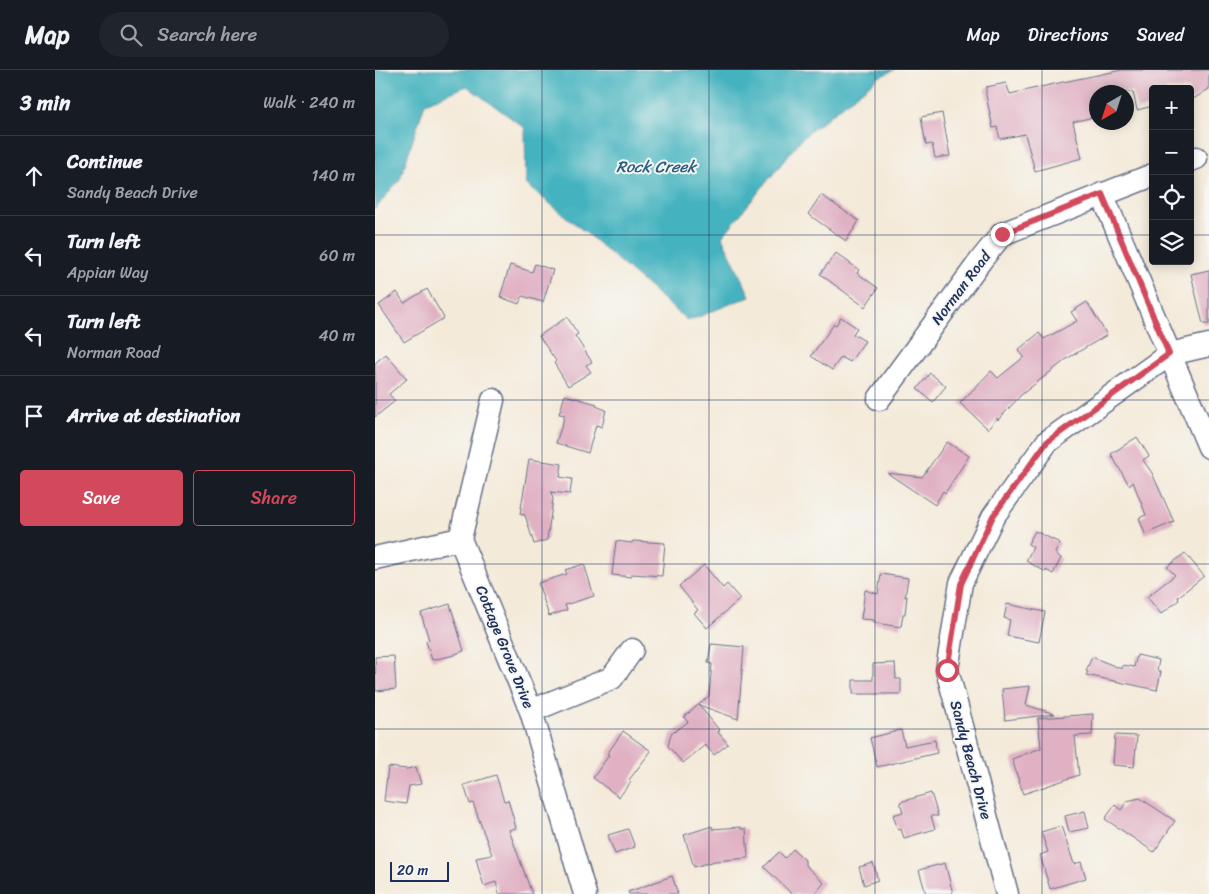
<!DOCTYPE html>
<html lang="en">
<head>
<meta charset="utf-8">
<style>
	:root { --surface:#171b24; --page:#20242c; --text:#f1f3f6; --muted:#9ea1a6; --line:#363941; --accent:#d1495b }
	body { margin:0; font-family:Sriracha,sans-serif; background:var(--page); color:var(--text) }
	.controls { position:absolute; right:15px; top:15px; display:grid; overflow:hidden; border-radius:5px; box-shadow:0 2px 12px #0003 }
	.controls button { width:45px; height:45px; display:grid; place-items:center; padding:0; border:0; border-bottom:1px solid var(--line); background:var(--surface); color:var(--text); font:25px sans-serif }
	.compass { position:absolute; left:714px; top:15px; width:45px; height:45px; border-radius:50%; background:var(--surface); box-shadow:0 2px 12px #0003; rotate:219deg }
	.scale { position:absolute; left:15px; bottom:12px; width:59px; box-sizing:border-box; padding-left:5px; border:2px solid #1b2f5e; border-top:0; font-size:14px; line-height:18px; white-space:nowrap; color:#1b2f5e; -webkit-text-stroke:4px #f6f6f2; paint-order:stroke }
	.stop { position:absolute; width:15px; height:15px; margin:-11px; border:4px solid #d1495b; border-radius:50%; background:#fff }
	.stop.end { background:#d1495b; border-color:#fff; box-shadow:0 1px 5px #0008 }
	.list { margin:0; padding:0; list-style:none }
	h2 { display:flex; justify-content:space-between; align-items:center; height:65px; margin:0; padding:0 20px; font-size:21px }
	h2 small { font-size:16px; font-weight:400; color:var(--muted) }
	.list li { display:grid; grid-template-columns:32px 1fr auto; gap:15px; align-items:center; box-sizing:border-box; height:80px; padding:0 20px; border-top:1px solid var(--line) }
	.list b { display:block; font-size:19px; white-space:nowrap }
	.list p { margin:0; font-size:16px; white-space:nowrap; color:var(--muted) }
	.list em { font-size:16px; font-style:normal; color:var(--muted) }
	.actions { display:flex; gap:10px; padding:15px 20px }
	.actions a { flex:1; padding:11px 0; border:1px solid var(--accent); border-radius:5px; text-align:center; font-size:18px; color:var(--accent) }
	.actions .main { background:var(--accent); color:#fff }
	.icon { flex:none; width:28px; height:28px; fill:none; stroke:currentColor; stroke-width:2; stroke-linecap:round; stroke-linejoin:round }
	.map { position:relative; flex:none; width:834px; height:824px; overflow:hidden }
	header { display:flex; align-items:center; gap:30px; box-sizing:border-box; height:70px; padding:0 25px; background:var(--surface); border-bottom:1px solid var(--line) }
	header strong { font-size:24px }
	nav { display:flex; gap:28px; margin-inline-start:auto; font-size:18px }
	.search { width:350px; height:45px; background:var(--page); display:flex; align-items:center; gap:12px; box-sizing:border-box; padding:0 18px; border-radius:28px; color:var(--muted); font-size:19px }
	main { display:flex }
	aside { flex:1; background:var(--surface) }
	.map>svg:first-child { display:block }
	.water { fill:#44b3bf; stroke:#30718e }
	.building { fill:#e0b0c3 }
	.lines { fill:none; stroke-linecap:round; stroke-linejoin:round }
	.minor-casing { stroke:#677089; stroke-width:25 }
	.minor { stroke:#fff; stroke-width:22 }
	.route { stroke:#d1495b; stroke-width:6 }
	.grid { fill:none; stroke:#1b2f5e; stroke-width:1; stroke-opacity:0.55 }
	.labels { text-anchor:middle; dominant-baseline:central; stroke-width:4; stroke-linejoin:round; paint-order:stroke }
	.street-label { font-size:15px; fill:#1b2f5e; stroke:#f6f6f2 }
	.water-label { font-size:16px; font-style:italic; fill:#295d80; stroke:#f6f6f2 }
</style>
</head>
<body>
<header>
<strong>Map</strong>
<div class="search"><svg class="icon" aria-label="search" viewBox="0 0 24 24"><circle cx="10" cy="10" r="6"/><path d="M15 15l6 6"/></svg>Search here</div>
<nav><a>Map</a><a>Directions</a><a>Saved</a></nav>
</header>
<main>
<aside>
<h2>3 min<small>Walk · 240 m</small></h2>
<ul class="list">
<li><svg class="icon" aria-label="ahead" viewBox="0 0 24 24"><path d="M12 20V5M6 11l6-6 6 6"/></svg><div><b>Continue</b><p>Sandy Beach Drive</p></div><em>140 m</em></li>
<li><svg class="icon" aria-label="left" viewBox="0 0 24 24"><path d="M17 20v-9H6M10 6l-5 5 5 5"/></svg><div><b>Turn left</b><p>Appian Way</p></div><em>60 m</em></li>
<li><svg class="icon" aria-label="left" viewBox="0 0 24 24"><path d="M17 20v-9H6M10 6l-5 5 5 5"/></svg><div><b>Turn left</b><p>Norman Road</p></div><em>40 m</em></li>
<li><svg class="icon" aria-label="arrive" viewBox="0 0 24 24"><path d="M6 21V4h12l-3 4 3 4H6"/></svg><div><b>Arrive at destination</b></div></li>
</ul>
<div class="actions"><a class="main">Save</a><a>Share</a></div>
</aside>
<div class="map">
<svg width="834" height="824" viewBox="0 0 834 824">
	<rect width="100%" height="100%" fill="#f6f6f2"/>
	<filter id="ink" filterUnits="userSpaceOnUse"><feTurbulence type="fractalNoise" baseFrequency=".02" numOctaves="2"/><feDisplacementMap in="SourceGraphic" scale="10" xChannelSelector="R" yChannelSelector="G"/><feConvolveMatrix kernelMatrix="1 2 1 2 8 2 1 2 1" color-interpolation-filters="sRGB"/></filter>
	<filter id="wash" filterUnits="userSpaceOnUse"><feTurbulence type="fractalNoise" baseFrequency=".0096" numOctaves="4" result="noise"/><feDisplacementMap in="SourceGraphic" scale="20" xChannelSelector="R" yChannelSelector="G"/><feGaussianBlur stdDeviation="1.12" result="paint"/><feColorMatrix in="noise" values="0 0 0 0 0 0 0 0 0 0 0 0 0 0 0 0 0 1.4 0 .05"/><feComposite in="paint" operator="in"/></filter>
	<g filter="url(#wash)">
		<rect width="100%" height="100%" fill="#f4ead9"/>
		<path class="water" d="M0 0H519L504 7 428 67 347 167 375 226 313 251 215 166 151 114 150 58 92 16 50 33 25 109 0 139Z"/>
		<g id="blocks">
			<path class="building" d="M747 0H834V19L815 31V19H778V36L762 40 758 22H722V46L698 52 707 88 660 101 650 64 625 69 622 57 618 58 611 25V17L631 13 635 24 688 12Z
				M567 43 575 86 560 88 557 74 551 75 546 47Z
				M446 125 484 151 471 171 433 144Z
				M461 183 484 200 482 203 503 218 490 237 445 204Z
				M160 194 178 200 168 232 147 226 144 234 125 227 135 195 157 202Z
				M834 200V254H828L816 204Z
				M52 219 69 248 29 272 4 235 22 222 29 233Z
				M712 232 732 265 693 288 646 325 623 350 622 348 613 359 585 333 616 301 623 308 649 287 643 280 664 263 669 269 702 251 696 242Z
				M192 247 203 264 200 266 217 292 211 295 216 302 193 316 179 293 181 291 164 266Z
				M466 247 482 258 478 264 490 271 475 292 466 287 457 300 436 286 459 254 461 255Z
				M11 284 32 309 14 324 20 331 0 347V293Z
				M555 303 571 316 558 332 542 319Z
				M190 325 222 334 221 336 231 340 227 357 221 355 213 383 181 373 190 345 184 344Z
				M762 367 774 386 768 390 777 403 799 452 770 464 764 448 771 445 758 412 754 415 736 384Z
				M572 372 594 386 570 423 568 421 560 435 512 403 547 407Z
				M154 389 187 394 185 407 197 409 195 424 176 422 178 429 172 470 159 474 150 445 145 444Z
				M660 461 685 473 680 483 686 488 678 504 671 500V502L651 491 658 477 653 474Z
				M241 471 257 473 258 471 290 473 287 506 256 504V507L237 505Z
				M810 483 829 506 803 527 804 530 786 544 772 527 800 505 792 497Z
				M209 494 219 526 190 535 192 540 174 546 163 513 192 504 190 500Z
				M329 495 348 518 352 514 365 529 332 558 319 543 323 540 304 516Z
				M506 504 533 508 530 527 532 526 530 544H528L526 557 499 553V550L486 549 490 520 503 524Z
				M75 534 89 581 80 584V585L57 590 51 571 54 570 46 543Z
				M632 534 670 542 664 572 632 566 635 550 629 548Z
				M336 574 369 577 363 649 324 635 345 661H342L353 674 339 685 330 675 308 693 293 676 296 664 313 652 309 647 334 626 337 594 333 593Z
				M762 585 784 590 782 601 786 602 782 620 711 605 713 602 711 601 717 587 747 599 748 595 759 597Z
				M19 586 21 619 1 621 0 587Z
				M520 593 521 609H526V624H478V610H498V594Z
				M655 616 651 635 680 644 630 650 627 619Z
				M718 644 717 665 700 666 704 705 648 724 637 689 666 678 663 648Z
				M526 660 530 676 560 670 562 683 502 697 495 668Z
				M248 661 276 681 254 710 256 712 244 727 218 708 234 685 232 684Z
				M740 665 762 666 759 697 738 695Z
				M13 697 32 699 41 697 46 714 34 716 31 734 9 731Z
				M121 705 129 731 133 730 139 750 141 758 134 760 157 824H124L121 812 109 816 104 800 101 788 117 785 98 733 95 734 89 715Z
				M556 723 563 746H556L560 759 529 768 526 759 523 760 518 745 528 742 525 732Z
				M765 728 800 751 779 782 730 749 740 735 746 740 752 731Z
				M710 741 714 758 694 762 690 746Z
				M337 756V759L366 757V759H371L373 788 340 791 319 797 309 765Z
				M686 756 699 794 706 792 711 808 675 819 665 785 673 782 666 762Z
				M253 759 260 777 240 784 233 765Z
				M418 779 430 790V795L449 813 440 824H417L389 797 404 782 410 788Z
				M498 793 503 810 489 815 484 797Z
				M570 793 578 824H551L544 800Z
				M297 806 303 824H254L253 822Z"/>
		</g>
	</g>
	<g filter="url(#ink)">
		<use href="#blocks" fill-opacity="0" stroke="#677089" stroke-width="1"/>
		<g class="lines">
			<defs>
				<path id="minor" d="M815 90 821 88
					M727 124 834 377
					M504 329 606 190 627 164 778 105
					M118 330 85 469 156 641 210 824
					M0 488 85 469
					M156 641 237 608 257 580
					M632 824 572 600 586 513 618 447 672 372 795 284 834 275"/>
			</defs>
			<use href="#minor" class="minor-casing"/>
			<use href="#minor" class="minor"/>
		</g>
	</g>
	<g class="lines" filter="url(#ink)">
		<path class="route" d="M572 600 586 514 618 446 672 372 794 284 727 124 627 164"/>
	</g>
	<path class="grid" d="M167 0V824M334 0V824M500 0V824M667 0V824M0 165H778M815 165H834M0 330H834M0 494H834M0 659H834"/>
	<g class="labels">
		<g class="street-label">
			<text transform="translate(586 218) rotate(-53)">Norman Road</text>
			<text transform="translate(130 577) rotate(68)">Cottage Grove Drive</text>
			<text transform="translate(596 690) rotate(75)">Sandy Beach Drive</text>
		</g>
		<g class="water-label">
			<text x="281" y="96">Rock Creek</text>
		</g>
	</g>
</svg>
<div class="controls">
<button>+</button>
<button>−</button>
<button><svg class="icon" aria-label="locate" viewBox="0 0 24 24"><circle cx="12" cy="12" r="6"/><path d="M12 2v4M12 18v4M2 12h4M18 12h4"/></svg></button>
<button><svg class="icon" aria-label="layers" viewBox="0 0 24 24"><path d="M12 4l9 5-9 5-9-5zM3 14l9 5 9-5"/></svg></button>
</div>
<svg class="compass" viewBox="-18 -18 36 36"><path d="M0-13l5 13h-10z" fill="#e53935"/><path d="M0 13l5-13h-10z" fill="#9ea1a6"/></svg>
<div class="scale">20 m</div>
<div class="stop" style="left:572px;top:600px"></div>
<div class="stop end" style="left:627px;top:164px"></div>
</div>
</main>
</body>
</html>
